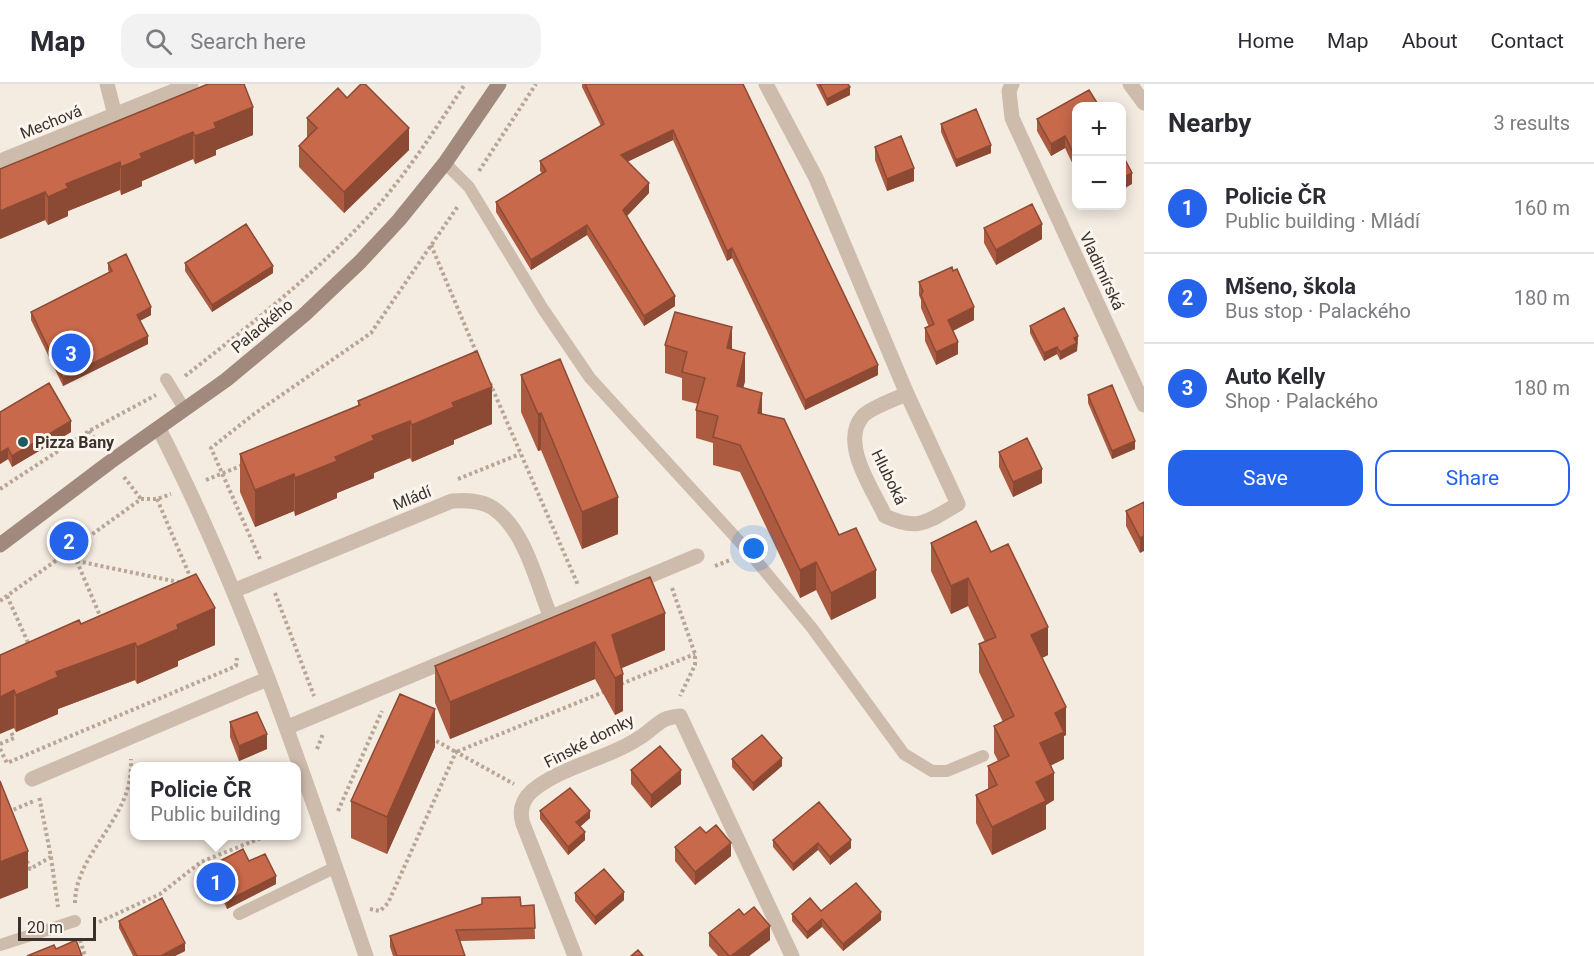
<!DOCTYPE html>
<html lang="en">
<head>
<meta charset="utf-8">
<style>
	:root { --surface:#fff; --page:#f2f2f3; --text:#2b2b33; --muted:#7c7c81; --line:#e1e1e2; --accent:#2563eb }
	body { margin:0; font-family:Roboto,sans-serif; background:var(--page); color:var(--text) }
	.controls { position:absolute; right:18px; top:18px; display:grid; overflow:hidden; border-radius:12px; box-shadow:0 3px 15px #0003 }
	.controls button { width:54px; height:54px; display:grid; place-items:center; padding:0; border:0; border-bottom:2px solid var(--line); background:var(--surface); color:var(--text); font:30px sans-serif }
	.scale { position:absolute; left:18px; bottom:15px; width:78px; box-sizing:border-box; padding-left:6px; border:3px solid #3b302b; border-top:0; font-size:16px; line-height:21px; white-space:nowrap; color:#3b302b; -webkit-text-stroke:4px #fbf5ee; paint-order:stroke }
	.you { position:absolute; left:754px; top:465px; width:21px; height:21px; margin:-15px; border:4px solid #fff; border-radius:50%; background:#1a73e8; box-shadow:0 0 0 9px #1a73e833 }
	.badge { display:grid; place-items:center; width:39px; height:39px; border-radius:50%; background:var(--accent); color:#fff; font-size:20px; font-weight:700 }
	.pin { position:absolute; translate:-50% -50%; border:3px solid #fff; box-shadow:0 2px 6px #0006 }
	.popup { position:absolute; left:130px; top:678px; width:171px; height:78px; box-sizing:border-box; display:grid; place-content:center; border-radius:12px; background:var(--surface); filter:drop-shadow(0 2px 4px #0005); font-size:20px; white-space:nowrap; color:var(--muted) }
	.popup b { font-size:22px; color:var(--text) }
	.popup::after { content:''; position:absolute; left:50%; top:100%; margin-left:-12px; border:12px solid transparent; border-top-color:var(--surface) }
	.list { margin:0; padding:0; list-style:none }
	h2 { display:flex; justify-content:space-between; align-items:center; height:78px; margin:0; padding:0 24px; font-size:26px }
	h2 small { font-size:20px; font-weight:400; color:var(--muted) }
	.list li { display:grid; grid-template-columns:39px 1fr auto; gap:18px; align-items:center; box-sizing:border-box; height:90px; padding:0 24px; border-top:2px solid var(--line) }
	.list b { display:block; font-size:22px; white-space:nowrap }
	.list p { margin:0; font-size:20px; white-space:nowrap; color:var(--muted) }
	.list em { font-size:20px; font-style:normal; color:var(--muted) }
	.actions { display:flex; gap:12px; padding:18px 24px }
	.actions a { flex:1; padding:14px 0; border:2px solid var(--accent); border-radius:18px; text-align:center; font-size:21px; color:var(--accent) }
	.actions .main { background:var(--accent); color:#fff }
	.icon { flex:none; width:33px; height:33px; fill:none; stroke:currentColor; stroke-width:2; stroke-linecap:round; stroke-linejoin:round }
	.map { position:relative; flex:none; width:1144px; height:872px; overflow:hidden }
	header { display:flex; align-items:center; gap:36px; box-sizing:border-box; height:84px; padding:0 30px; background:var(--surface); border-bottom:2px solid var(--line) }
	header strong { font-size:28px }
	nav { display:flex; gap:33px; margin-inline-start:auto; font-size:21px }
	.search { width:420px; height:54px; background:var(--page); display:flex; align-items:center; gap:15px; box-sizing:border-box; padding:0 21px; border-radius:18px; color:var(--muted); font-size:22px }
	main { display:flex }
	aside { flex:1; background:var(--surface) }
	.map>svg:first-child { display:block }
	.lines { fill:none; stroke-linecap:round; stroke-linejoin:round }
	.path { stroke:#b9a596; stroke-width:4; stroke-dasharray:3 3; stroke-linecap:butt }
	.lane { stroke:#cdbbac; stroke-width:12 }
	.street { stroke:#cdbbac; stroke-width:15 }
	.secondary { stroke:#a18a7d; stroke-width:15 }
	.wall { fill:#ac5a40 }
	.shaded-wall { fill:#8c4a34 }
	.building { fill:#c8694b; stroke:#8c4a34; stroke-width:1.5 }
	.poi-dot { fill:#1f5a5e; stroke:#fbf5ee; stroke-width:2 }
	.labels { text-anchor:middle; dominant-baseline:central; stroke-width:6; stroke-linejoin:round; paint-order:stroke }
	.street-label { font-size:16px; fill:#3b302b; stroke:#fbf5ee }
	.poi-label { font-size:16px; font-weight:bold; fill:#3b302b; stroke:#fbf5ee; text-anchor:start }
</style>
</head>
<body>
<header>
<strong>Map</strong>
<div class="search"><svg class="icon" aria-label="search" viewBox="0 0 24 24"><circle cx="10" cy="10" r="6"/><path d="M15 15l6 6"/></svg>Search here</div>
<nav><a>Home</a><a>Map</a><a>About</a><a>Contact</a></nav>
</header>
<main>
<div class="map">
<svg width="1144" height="872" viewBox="0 0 1144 872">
	<rect width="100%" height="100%" fill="#f4ebe1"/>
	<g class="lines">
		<path class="path" d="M479 87 536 0
			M431 161 477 270
			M185 292C248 243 310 194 365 136 403 96 434 47 465 0
			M490 299 578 501
			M89 347 99 361
			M124 393 141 415
			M458 395 520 370
			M206 396 243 381
			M0 405 89 347 156 311
			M157 415 192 497
			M72 466 101 534
			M260 475 211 364 254 330 371 249 458 122
			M77 477 183 499
			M715 482 730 476
			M672 504 695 570V581L680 612
			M275 509 314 612
			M7 512 30 563
			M0 517 141 415H157L171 410
			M621 600 695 570
			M431 654 456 668 606 607
			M0 660 14 654 10 646
			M0 665 7 679 236 582 237 574
			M317 665 323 650
			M338 727 382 627
			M8 728 34 717
			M51 773 58 823
			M27 777 30 785 51 773 39 712
			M75 819C75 775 120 742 129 699 131 691 131 683 131 675
			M370 825 380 827 388 819 456 668 514 700
			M93 838H99L160 810 201 778 266 752
			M80 856 85 872"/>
		<path class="lane" d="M445 79 469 103 543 225 590 294 749 468 812 544 904 670 932 687H947L983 672
			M166 295 185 326
			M239 830 336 783
			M0 861 75 837"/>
		<path class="street" d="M107 0 115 31
			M766 0 816 94 907 310 958 420C928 437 919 448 885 432 873 405 840 360 862 333 868 325 897 314 907 310
			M1012 0 1009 7 1012 34 1144 321
			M1130 0 1144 19
			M0 77 191 0
			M159 345C245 513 305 694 366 872
			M233 507 452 417C466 416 481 416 493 424 525 446 536 497 550 531
			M288 643 697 472
			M32 695 267 595
			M575 872 523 740C519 727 522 716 532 707 565 680 611 675 645 650 660 639 660 634 680 632L792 872"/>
		<path class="secondary" d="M0 461 110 378 226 296 304 231 360 178 399 136 445 79 499 0"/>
	</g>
	<path class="wall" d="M208 0 253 51 216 66V71L195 80 193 75 142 97V102L121 111 120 106 68 127V132L48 141 45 136 0 155V85Z
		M582 0H743L878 291 805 326 732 174 727 177 673 56 628 77 649 109 627 132 675 222 644 242 587 151 531 186 496 128V118L542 89 540 87V77L601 42 582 3Z
		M816 0H848L850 11 827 22Z
		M347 14 409 66 344 129 299 83V62L307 53V34Z
		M1077 22V89L1065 64 1051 72 1037 47V35Z
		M941 40 991 69 956 83 941 48Z
		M875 63 914 97 887 107 875 76Z
		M984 144 1042 155 996 181 984 159Z
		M108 179 151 231 140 237 148 260 63 302 31 236V228L109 188 108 186Z
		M185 179 273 189 212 228 185 187Z
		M919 198 974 236 953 247 958 270 936 281 925 257V244L929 243 921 224V216L919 211Z
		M1030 242 1078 252 1077 267 1060 276 1057 270 1044 277 1030 249Z
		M665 261 732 266 745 297 743 304 762 330 839 451 876 514 831 536 816 506 800 514 740 388 713 381V359L696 354V326L698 320 682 316V294L665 289Z
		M521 291 618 450 582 465 541 366 538 367 521 328Z
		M1088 311 1135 365 1112 375 1088 319Z
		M358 317 492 340 454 356V360L412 378 410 374 374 389V394L337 409V414L295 432 294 427 255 443 240 408V370L358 322Z
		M0 328 71 348 12 383 8 375 0 380Z
		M999 368 1042 399 1013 413 999 383Z
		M1144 418 1140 469 1126 442V427Z
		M931 459 991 468 1048 571 1042 574 1066 651 1064 652V675L1051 681 1054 716 1046 721V745L992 771 976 739V711L988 706V682L998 677 994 669V642L1003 638 979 588V560L985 558 968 522 951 530 931 487Z
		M650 493 665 566 622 584 623 627 615 631 595 595 450 655 435 619V582Z
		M81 540 215 561 178 577V582L137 600 135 596 58 625V630L16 648 14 644 0 571Z
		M230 638 267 665 239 677 230 653Z
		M435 663 387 770 351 754V717Z
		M732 675 782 682 753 707 732 683Z
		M631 686 681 700 651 724 631 700Z
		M819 718 851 764 830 781 818 766 793 787 773 763V756Z
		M540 727 590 734 580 743 585 756 568 771 540 735Z
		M675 763 731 772 695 801 675 777Z
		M249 777 276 800 227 825 210 789V782Z
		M575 809 624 816 595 841 575 817Z
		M534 821 535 855 460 857 465 872H393L390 863V852L521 822Z
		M792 830 881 836 843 867 822 843 807 855 792 837Z
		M119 837 185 867 175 872H133L119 844Z
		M709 849 770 856 749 872H718L709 862Z"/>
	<path class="shaded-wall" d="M850 3V11L827 22V15Z
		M253 23V51L216 66V71L195 80V52L214 39Z
		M409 44V66L344 129V108Z
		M673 46V56L621 81V71Z
		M193 48V75L142 97V102L121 111V83L140 70Z
		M1065 52V64L1051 72V60Z
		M991 61V69L956 83V76Z
		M120 78V106L68 127V132L48 141V113L66 100Z
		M914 84V97L887 107V95Z
		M1132 89V100L1122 106V94Z
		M649 99V109L623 136V126Z
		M45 108V136L0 155V127Z
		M1042 140V155L996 181V166Z
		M587 141V151L531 186V176Z
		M732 164V174L727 177V167Z
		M273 182V189L212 228V221Z
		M675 212V222L644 242V232Z
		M151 223V231L137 238V231Z
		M974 223V236L948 249V236Z
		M732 243V271L727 264Z
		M148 252V260L63 302V294Z
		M1078 252 1077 267 1060 276V268L1074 254Z
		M958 258V270L936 281V268Z
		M1057 263V270L1044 277V269Z
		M745 269V297L737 329V302Z
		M878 281V291L805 326V316Z
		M492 303V340L454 356V360L412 378V341L452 319Z
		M762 309V336L758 329Z
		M541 329V366L538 367V330Z
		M71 337V348L12 383V372Z
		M410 337V374L374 389V394L337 409V414L295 432V394L372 352Z
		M1135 357V365L1112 375V367Z
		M8 364V375L0 380V369Z
		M1042 385V399L1013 413V398Z
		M294 390V427L255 443V406Z
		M618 413V450L582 465V428Z
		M1144 452V467L1140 469V454Z
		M816 478V506L800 514V486Z
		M876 486V514L831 536V509Z
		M968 494V522L951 530V502Z
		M215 524V561L178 577V582L137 600V563L177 541Z
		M665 529V566L612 588V551Z
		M1048 543V571L1031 579V551Z
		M595 558V595L450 655V618Z
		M135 559V596L58 625V630L16 648V611L56 588Z
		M623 590V627L615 631V594Z
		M14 606V644L0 650V613Z
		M1066 623V651L1064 652V675L1040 687V659L1055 629Z
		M435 625V663L387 770V733Z
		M267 650V665L239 677V662Z
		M782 674V682L753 707V699Z
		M681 686V700L651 724V711Z
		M1054 689V716L1046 721V745L992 771V743L1036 698Z
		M590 727V734L576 746V738Z
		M585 748V756L568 771V763Z
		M851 756V764L830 781V773Z
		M731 759V772L695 801V788Z
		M818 759V766L793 787V780Z
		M28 767V804L0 815V778Z
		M276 792V800L227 825V817Z
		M624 808V816L595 841V833Z
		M881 828V836L843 867V860Z
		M822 835V843L807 855V848Z
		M770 842V856L749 872H731Z
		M185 859V867L175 872H161Z"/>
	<path class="building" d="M208 0H244L253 23 214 39 216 44 195 52 193 48 140 70 142 74 121 83 120 78 66 100 68 104 48 113 45 108 0 127V85Z
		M361 0H365L409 44 344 108 299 62 317 44 307 34 338 4 347 14Z
		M585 0H743L878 281 805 316 732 164 727 167 673 46 621 71 649 99 623 126 675 212 644 232 587 141 531 176 496 118 546 87 540 77 604 40Z
		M820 0H848L850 3 827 15Z
		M1089 6 1099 22H1077V77L1065 52 1051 60 1037 35Z
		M976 25 991 61 956 76 941 40Z
		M901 52 914 84 887 95 875 63Z
		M1122 70 1132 89 1122 94Z
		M1032 120 1042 140 996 166 984 144Z
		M246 140 273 182 212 221 185 179Z
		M126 170 151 223 137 231 148 252 63 294 31 228 112 187 108 179Z
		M952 183 953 187 957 185 974 223 948 236 958 258 936 268 925 244 934 240 921 211 923 207 919 198Z
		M1064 224 1078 252 1074 254 1077 259 1060 268 1057 263 1044 269 1030 242Z
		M675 228 732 243 727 264 745 269 737 302 762 309 758 329 784 335 839 451 856 444 876 486 831 509 816 478 800 486 740 361 713 353 718 332 696 326 705 294 682 288 687 268 665 261Z
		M477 267 492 303 452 319 454 323 412 341 410 337 372 352 374 356 335 373 337 377 295 394 294 390 255 406 240 370 360 321 358 317Z
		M560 275 618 413 582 428 541 329 538 330 521 291Z
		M49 299 71 337 12 372 8 364 0 369V328Z
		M1112 301 1135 357 1112 367 1088 311Z
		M1027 354 1042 385 1013 398 999 368Z
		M1144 418V452L1140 454 1126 427Z
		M976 437 991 468 1008 460 1048 543 1031 551 1066 623 1055 629 1064 648 1040 659 1054 689 1036 698 1046 717 992 743 976 711 997 701 988 682 1009 672 994 642 1014 632 979 560 996 553 968 494 951 502 931 459Z
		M196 490 215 524 177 541 178 545 137 563 135 559 56 588 58 593 16 611 14 606 0 613V571L79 536 81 540Z
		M650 493 665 529 612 551 623 590 615 594 595 558 450 618 435 582Z
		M400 610 435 625 387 733 351 717Z
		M257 628 267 650 239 662 230 638Z
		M762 651 782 674 753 699 732 675Z
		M660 662 681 686 651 711 631 686Z
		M0 697 28 767 0 778Z
		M570 704 590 727 576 738 585 748 568 763 540 727Z
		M819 718 851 756 830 773 818 759 793 780 773 756Z
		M716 741 731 759 695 788 675 763 700 743 706 749Z
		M243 765 249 777 265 770 276 792 227 817 210 782Z
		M604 785 624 808 595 833 575 809Z
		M856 799 881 828 843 860 822 835 807 848 792 830 810 814 821 827Z
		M520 813 521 822 534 821 535 844 456 846 465 872H397L390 852 482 820V814Z
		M162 814 185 859 161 872H137L119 837Z
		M754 823 770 842 731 872H729L709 849 739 825 744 831Z
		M76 856 82 872H27L54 861 56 865Z
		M638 866 643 872H631Z"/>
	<circle class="poi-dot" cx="23" cy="358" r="6"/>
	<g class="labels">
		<g class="street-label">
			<text transform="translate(51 38) rotate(-22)">Mechová</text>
			<text transform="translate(1102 187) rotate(65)">Vladimírská</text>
			<text transform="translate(262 242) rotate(-40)">Palackého</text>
			<text transform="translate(889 393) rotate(64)">Hluboká</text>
			<text transform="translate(412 414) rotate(-22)">Mládí</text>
			<text transform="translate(589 657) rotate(-27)">Finské domky</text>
		</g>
		<g class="poi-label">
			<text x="35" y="358">Pizza Bany</text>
		</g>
	</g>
</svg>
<div class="controls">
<button>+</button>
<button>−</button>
</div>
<div class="scale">20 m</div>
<div class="you"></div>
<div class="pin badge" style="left:216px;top:798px">1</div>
<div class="popup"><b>Policie ČR</b>Public building</div>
<div class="pin badge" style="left:69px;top:457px">2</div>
<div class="pin badge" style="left:71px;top:269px">3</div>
</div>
<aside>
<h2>Nearby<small>3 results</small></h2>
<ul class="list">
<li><span class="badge">1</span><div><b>Policie ČR</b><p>Public building · Mládí</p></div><em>160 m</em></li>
<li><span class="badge">2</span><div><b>Mšeno, škola</b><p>Bus stop · Palackého</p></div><em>180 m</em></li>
<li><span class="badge">3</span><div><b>Auto Kelly</b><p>Shop · Palackého</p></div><em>180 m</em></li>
</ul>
<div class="actions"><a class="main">Save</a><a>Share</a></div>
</aside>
</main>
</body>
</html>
